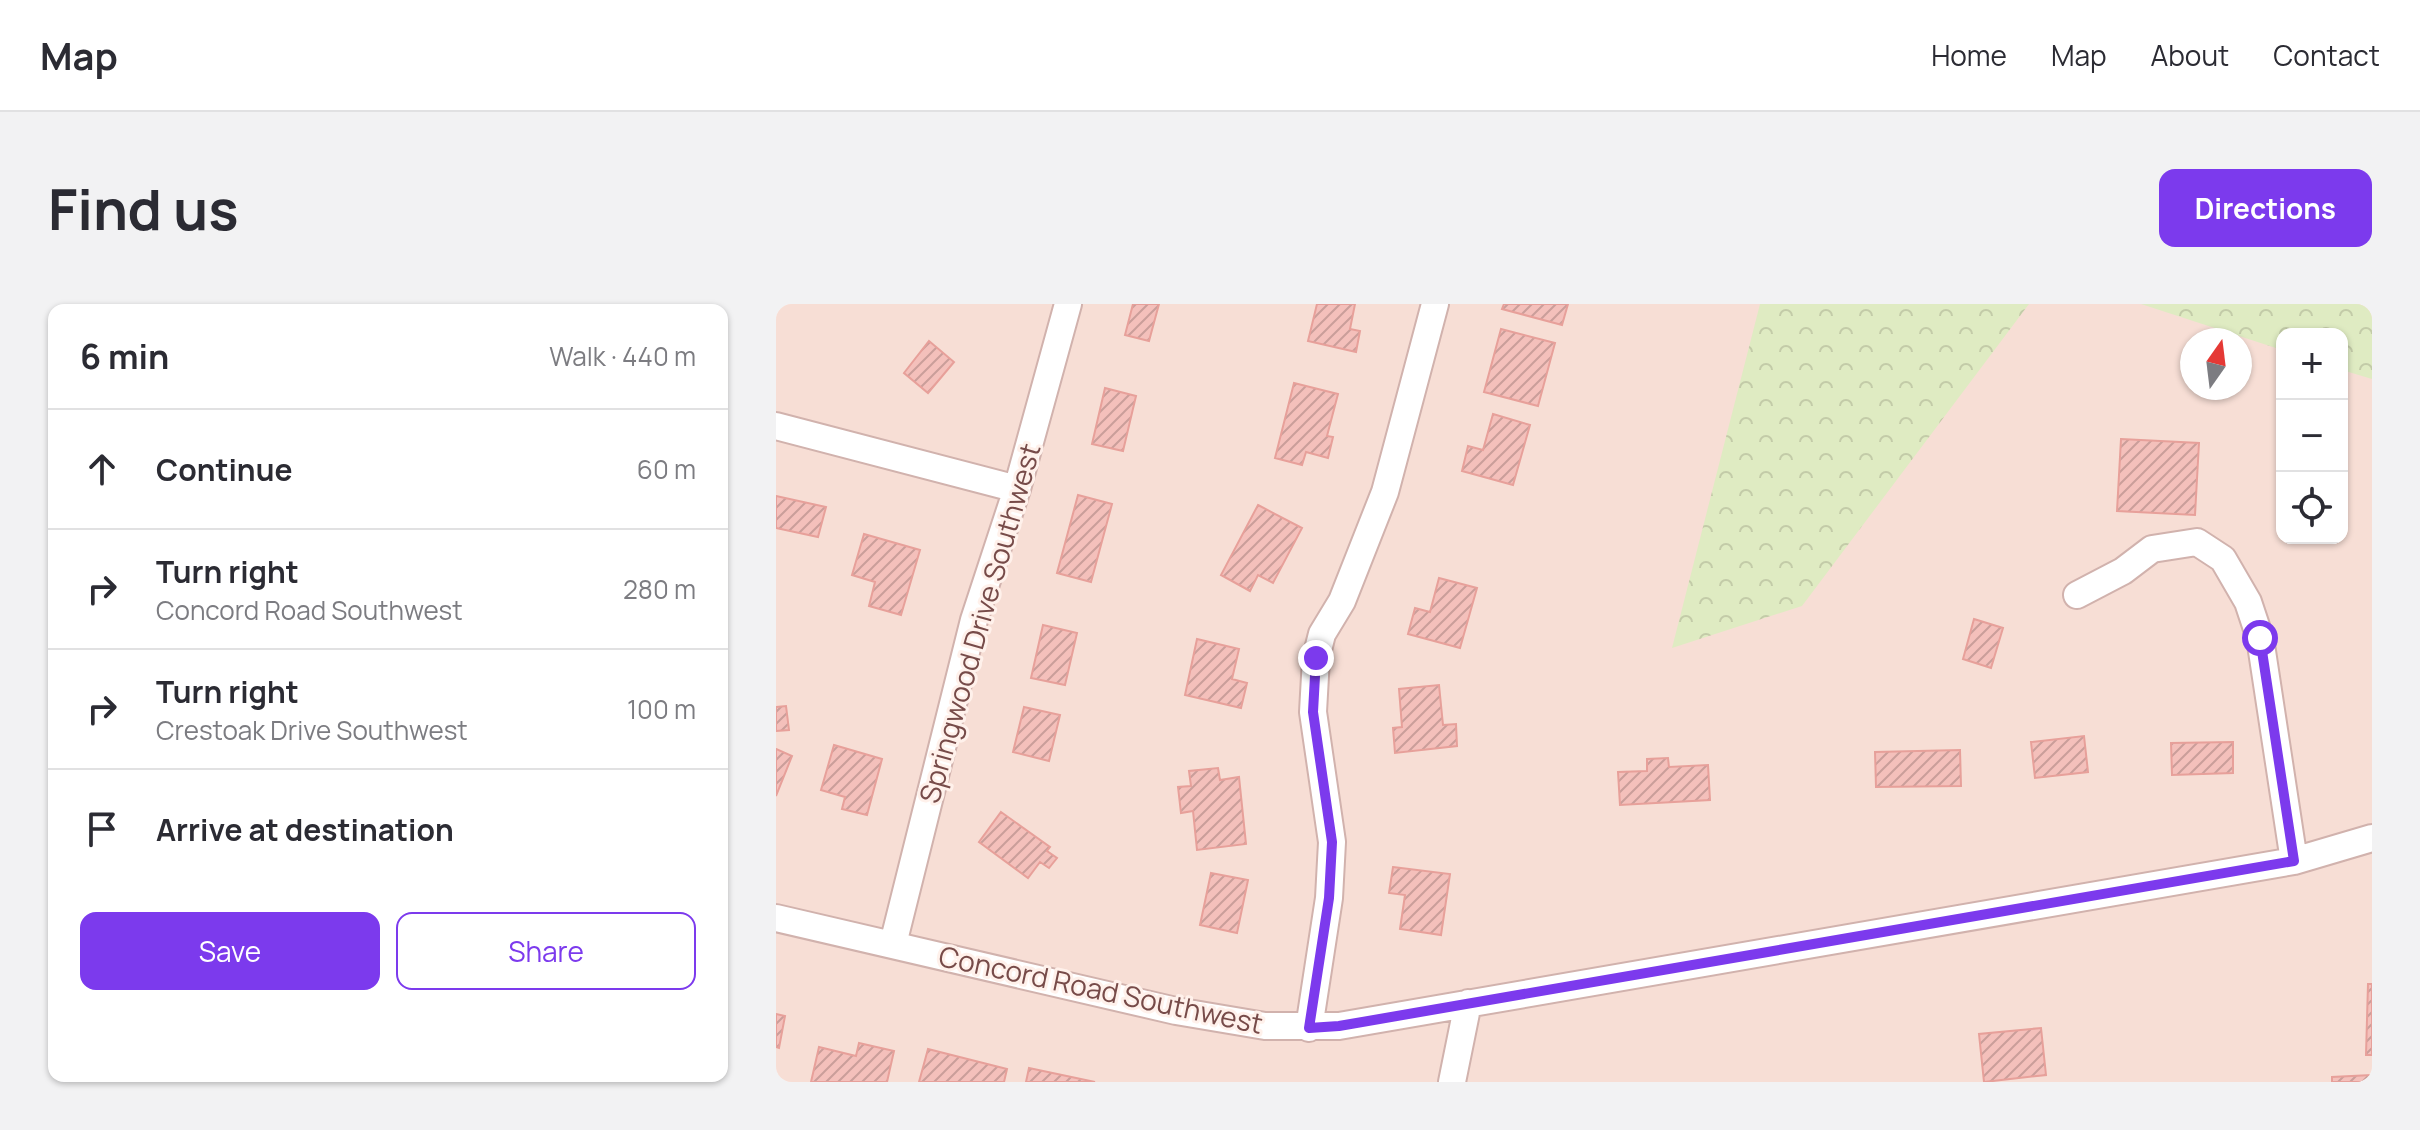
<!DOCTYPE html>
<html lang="en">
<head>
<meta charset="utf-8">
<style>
	:root { --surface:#fff; --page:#f2f2f3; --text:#2b2b33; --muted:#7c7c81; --line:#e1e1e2; --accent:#7c3aed }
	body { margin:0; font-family:Manrope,sans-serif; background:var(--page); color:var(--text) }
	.controls { position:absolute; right:24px; top:24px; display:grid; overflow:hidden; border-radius:16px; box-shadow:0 2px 6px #0004 }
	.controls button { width:72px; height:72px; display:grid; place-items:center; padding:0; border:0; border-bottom:2px solid var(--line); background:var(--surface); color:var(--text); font:40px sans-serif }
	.compass { position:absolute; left:1404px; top:24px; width:72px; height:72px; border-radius:50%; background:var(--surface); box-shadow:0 2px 6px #0004; rotate:14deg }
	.stop { position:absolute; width:24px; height:24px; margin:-18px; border:6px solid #7c3aed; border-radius:50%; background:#fff }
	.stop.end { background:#7c3aed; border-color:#fff; box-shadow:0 2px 8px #0008 }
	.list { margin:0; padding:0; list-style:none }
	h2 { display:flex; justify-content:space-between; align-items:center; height:104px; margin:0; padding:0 32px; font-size:34px }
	h2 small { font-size:26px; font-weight:400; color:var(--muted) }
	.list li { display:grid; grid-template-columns:52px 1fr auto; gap:24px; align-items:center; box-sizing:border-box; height:120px; padding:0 32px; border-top:2px solid var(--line) }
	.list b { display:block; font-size:30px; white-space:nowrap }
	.list p { margin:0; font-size:26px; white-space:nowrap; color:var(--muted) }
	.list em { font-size:26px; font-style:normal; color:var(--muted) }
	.actions { display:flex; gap:16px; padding:24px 32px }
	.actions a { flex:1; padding:18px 0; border:2px solid var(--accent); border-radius:16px; text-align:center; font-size:28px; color:var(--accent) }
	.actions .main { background:var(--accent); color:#fff }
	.icon { flex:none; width:44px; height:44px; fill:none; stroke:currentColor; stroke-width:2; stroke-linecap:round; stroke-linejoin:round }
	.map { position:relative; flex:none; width:1596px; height:778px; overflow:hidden; border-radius:16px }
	header { display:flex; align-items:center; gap:48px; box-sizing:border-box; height:112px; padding:0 40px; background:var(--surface); border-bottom:2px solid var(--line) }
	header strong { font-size:38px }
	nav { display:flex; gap:44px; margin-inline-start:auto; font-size:28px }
	.intro { display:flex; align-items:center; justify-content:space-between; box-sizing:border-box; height:192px; padding:0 48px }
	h1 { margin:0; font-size:56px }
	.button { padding:20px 36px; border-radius:16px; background:var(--accent); color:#fff; font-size:28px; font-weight:700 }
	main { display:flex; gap:48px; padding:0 48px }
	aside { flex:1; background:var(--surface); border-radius:16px; box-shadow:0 2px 6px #0004 }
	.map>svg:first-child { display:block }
	.residential { fill:#f7ded5; fill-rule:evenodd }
	.forest { fill:url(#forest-crowns) }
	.building { fill:url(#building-hatch); stroke:#e7a09a; stroke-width:2 }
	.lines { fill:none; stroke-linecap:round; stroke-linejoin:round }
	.minor-casing { stroke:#d1b2ad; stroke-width:30 }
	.minor { stroke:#fff; stroke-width:26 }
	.route { stroke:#7c3aed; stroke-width:10 }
	.labels { text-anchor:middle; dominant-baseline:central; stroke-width:6; stroke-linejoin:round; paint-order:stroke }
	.street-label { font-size:28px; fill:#774b49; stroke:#fff1eb }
</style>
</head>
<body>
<header>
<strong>Map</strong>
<nav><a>Home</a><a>Map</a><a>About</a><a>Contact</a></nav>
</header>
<div class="intro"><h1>Find us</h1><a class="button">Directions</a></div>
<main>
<aside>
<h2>6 min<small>Walk · 440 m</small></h2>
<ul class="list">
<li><svg class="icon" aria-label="ahead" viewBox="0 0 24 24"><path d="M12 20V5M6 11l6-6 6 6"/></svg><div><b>Continue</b></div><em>60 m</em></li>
<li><svg class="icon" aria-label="right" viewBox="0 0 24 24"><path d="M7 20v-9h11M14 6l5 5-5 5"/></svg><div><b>Turn right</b><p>Concord Road Southwest</p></div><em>280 m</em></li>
<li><svg class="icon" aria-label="right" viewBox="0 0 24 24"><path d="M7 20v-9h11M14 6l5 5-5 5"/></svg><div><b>Turn right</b><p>Crestoak Drive Southwest</p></div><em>100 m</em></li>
<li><svg class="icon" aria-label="arrive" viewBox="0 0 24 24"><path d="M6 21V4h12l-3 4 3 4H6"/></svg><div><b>Arrive at destination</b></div></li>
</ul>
<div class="actions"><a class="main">Save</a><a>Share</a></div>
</aside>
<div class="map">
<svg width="1596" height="778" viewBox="0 0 1596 778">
	<defs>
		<pattern id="forest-crowns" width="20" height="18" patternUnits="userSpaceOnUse" patternTransform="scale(2)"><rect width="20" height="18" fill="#dfebc2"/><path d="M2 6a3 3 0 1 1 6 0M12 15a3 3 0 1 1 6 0" fill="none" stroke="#c3cba8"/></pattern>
		<pattern id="building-hatch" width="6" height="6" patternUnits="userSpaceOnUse" patternTransform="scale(2)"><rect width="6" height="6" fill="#f4c0bb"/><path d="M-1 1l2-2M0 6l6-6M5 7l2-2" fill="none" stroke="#ca9e9a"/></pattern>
	</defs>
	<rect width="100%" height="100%" fill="#fdece4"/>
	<path class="residential" d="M0 0H1596V778H0ZM1506 30H1566V234H1506ZM1416 36H1464V84H1416Z"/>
	<path class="forest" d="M984 0H1253L1026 302 896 344Z
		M1365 0H1596V75L1566 66V30H1506V46Z"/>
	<path class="building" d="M357 0H383L373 37 349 31Z
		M541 0H579L574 25 584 27 580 48 532 37Z
		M728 0H792L786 21 726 5Z
		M725 25 779 39 762 102 708 88Z
		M153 37 178 58 152 89 128 69Z
		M518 79 562 90 551 132 557 133 552 154 530 148 526 161 499 154Z
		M329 84 360 92 347 147 316 140Z
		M717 110 754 121 737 181 686 167 692 142 707 146Z
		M1345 135 1423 139 1419 211 1341 207Z
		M302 191 336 200 315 278 281 269Z
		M0 192 50 203 42 233 0 224Z
		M482 201 526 224 497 279 482 271 474 287 445 271Z
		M88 230 144 246 125 311 93 302 99 278 76 271Z
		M663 274 701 284 684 344 632 330 639 304 654 308Z
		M1198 315 1227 324 1215 364 1187 355Z
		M267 321 301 329 289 381 255 374Z
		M421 335 463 345 456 375 471 379 465 404 409 391Z
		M663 381 667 421 680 420 681 442 619 449 617 424 626 423 623 385Z
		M10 402 13 426 0 427V403Z
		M248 403 284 411 273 457 237 448Z
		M1308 432 1312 468 1259 474 1255 438Z
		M1457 438V469L1396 471 1395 439Z
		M58 441 106 455 91 511 66 505 69 493 45 486Z
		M0 445 16 452 0 492Z
		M1184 446 1185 482 1100 483 1099 448Z
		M892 454 893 463 932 461 934 496 844 501 842 468 871 467V455Z
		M442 464 444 476 463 473 470 540 421 546 417 507 405 509 402 483 415 482 413 467Z
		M225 508 274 543 271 547 281 554 273 564 264 558 252 574 203 538Z
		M617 563 674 570 665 631 624 625 629 591 613 589Z
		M435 569 472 576 461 629 424 621Z
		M1592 680H1596V751H1590Z
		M0 710 9 712 3 744 0 743Z
		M1265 724 1270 771 1208 778 1203 730Z
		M83 739 118 747 111 778H35L43 743 80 752Z
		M152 745 231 765 228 778H143Z
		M253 764 319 778H250Z
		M1596 771V778H1556V773Z"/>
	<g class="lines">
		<defs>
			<path id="minor" d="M0 122 241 185
				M1301 291 1347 267 1376 245 1421 238 1447 255 1472 298 1484 334 1518 557
				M0 614 400 707 489 722H563L1518 557 1596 534
				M117 640 198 316 241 185 292 0
				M533 724 553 594 556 538 537 408 540 354 546 330 566 297 609 188 659 0
				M676 778 692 699"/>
		</defs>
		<use href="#minor" class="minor-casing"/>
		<use href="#minor" class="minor"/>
	</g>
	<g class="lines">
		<path class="route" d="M540 354 537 408 556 538 553 594 533 724 563 722 1518 557 1484 334"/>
	</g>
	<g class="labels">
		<g class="street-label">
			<text transform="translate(203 319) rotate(-74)">Springwood Drive Southwest</text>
			<text transform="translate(325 685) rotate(12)">Concord Road Southwest</text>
		</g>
	</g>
</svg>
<div class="controls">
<button>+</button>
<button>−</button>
<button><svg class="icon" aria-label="locate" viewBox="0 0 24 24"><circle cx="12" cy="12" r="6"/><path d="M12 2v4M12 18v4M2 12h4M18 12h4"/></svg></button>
</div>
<svg class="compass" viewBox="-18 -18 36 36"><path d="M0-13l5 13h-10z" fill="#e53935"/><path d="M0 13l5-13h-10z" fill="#7c7c81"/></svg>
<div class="stop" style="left:1484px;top:334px"></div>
<div class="stop end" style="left:540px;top:354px"></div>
</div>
</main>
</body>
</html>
